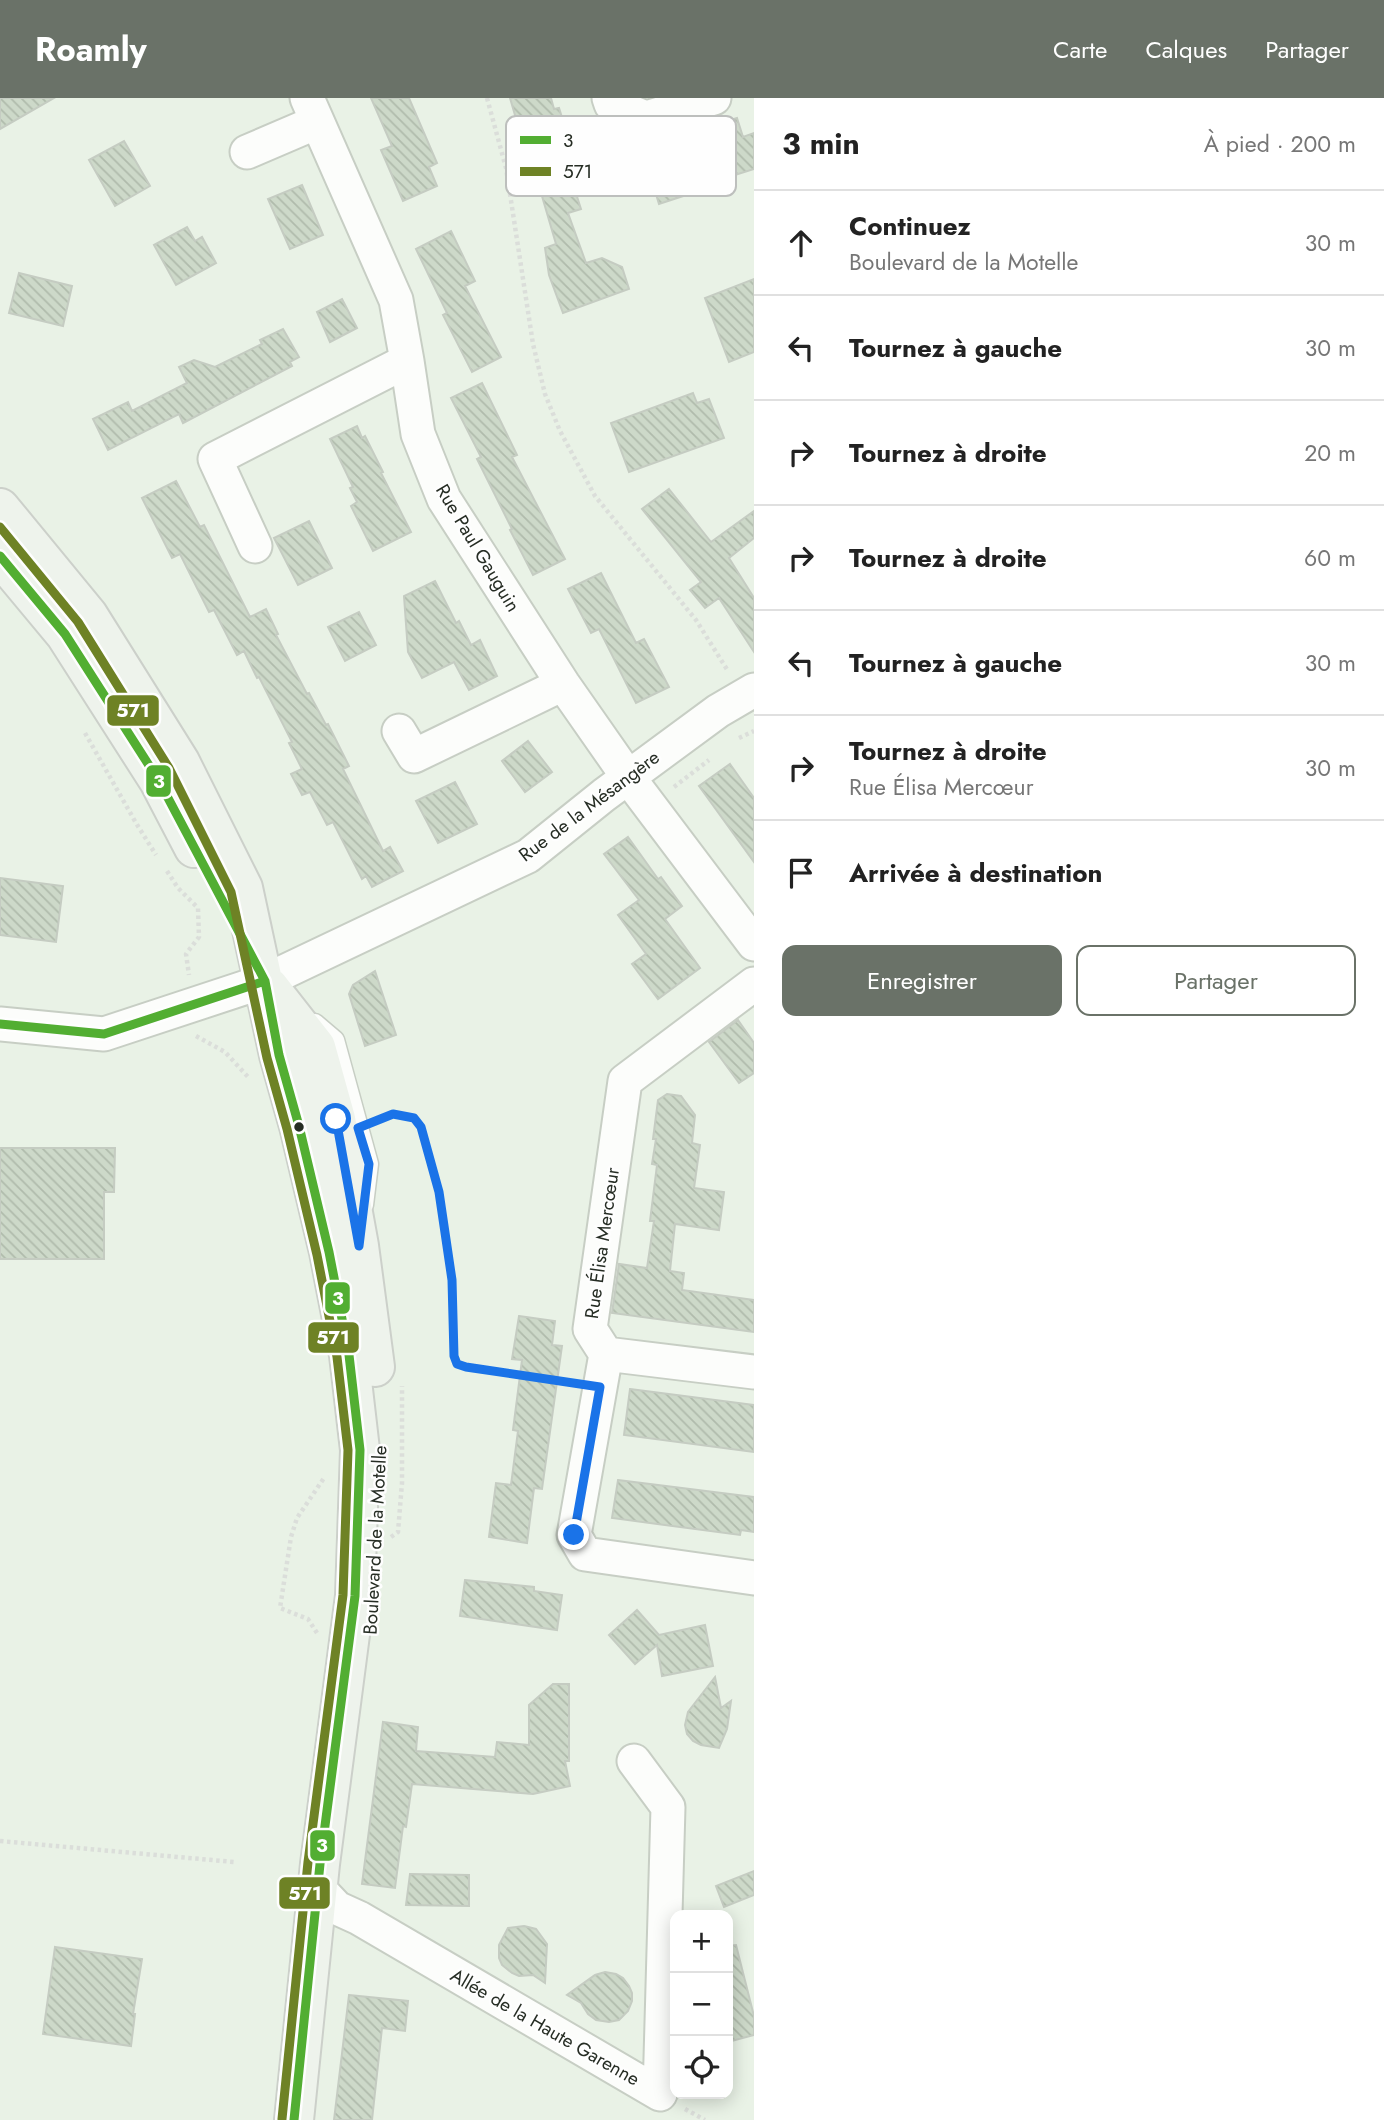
<!DOCTYPE html>
<html lang="fr">
<head>
<meta charset="utf-8">
<style>
	:root { --surface:#fff; --page:#f6f6f6; --text:#222; --muted:#767676; --line:#e0e0e0; --accent:#6a7268 }
	body { margin:0; font-family:Jost,sans-serif; background:var(--page); color:var(--text) }
	.controls { position:absolute; right:21px; bottom:21px; display:grid; overflow:hidden; border-radius:14px; box-shadow:0 4px 18px #0003 }
	.controls button { width:63px; height:63px; display:grid; place-items:center; padding:0; border:0; border-bottom:2px solid var(--line); background:var(--surface); color:var(--text); font:35px sans-serif }
	.stop { position:absolute; width:21px; height:21px; margin:-16px; border:5px solid #1a73e8; border-radius:50%; background:#fff }
	.stop.end { background:#1a73e8; border-color:#fff; box-shadow:0 2px 7px #0008 }
	.list { margin:0; padding:0; list-style:none }
	h2 { display:flex; justify-content:space-between; align-items:center; height:91px; margin:0; padding:0 28px; font-size:30px }
	h2 small { font-size:23px; font-weight:400; color:var(--muted) }
	.list li { display:grid; grid-template-columns:46px 1fr auto; gap:21px; align-items:center; box-sizing:border-box; height:105px; padding:0 28px; border-top:2px solid var(--line) }
	.list b { display:block; font-size:26px; white-space:nowrap }
	.list p { margin:0; font-size:23px; white-space:nowrap; color:var(--muted) }
	.list em { font-size:23px; font-style:normal; color:var(--muted) }
	.actions { display:flex; gap:14px; padding:21px 28px }
	.actions a { flex:1; padding:16px 0; border:2px solid var(--accent); border-radius:14px; text-align:center; font-size:24px; color:var(--accent) }
	.actions .main { background:var(--accent); color:#fff }
	.icon { flex:none; width:38px; height:38px; fill:none; stroke:currentColor; stroke-width:2; stroke-linecap:round; stroke-linejoin:round }
	.map { position:relative; flex:none; width:754px; height:2022px; overflow:hidden }
	header { display:flex; align-items:center; gap:42px; box-sizing:border-box; height:98px; padding:0 35px; background:var(--accent); color:#fff }
	header strong { font-size:33px }
	nav { display:flex; gap:38px; margin-inline-start:auto; font-size:24px }
	main { display:flex }
	aside { flex:1; background:var(--surface) }
	.map>svg:first-child { display:block }
	.building { fill:url(#building-back-hatch); stroke:#c5ccc2; stroke-width:2 }
	.lines { fill:none; stroke-linecap:round; stroke-linejoin:round }
	.service-casing { stroke:#c7cec4; stroke-width:21 }
	.minor-casing { stroke:#c7cec4; stroke-width:37 }
	.primary-casing { stroke:#ccd0ca; stroke-width:42 }
	.path { stroke:#dbdeda; stroke-width:4.5; stroke-dasharray:3.5 3.5; stroke-linecap:butt }
	.service { stroke:#fcfdfb; stroke-width:18 }
	.minor { stroke:#fcfdfb; stroke-width:33 }
	.primary { stroke:#eef3ec; stroke-width:38 }
	.bus-1-casing { stroke:#fefefe; stroke-width:14 }
	.bus-2-casing { stroke:#fefefe; stroke-width:14 }
	.bus-1 { stroke:#52ae32; stroke-width:9 }
	.bus-2 { stroke:#6e8225; stroke-width:9 }
	.route { stroke:#1a73e8; stroke-width:9 }
	.bus-dot { fill:#262d24; stroke:#fefefe; stroke-width:2.5 }
	.labels { text-anchor:middle; dominant-baseline:central; stroke-width:5; stroke-linejoin:round; paint-order:stroke }
	.street-label { font-size:19px; fill:#262d24; stroke:#fefefe }
	.key { fill:#fefefe; stroke:#bdbfbd; stroke-width:2 }
	.key-label { font-size:19px; fill:#262d24 }
	.line-badge { stroke:#fefefe; stroke-width:2.5 }
	.badge-label { font-size:19px; text-anchor:middle; font-weight:bold; fill:#fff }
</style>
</head>
<body>
<header>
<strong>Roamly</strong>
<nav><a>Carte</a><a>Calques</a><a>Partager</a></nav>
</header>
<main>
<div class="map">
<svg width="754" height="2022" viewBox="0 0 754 2022">
	<defs>
		<pattern id="building-back-hatch" width="6" height="6" patternUnits="userSpaceOnUse" patternTransform="scale(1.75)"><rect width="6" height="6" fill="#cdd9c9"/><path d="M-1 5l2 2M0 0l6 6M5-1l2 2" fill="none" stroke="#b0bbac"/></pattern>
	</defs>
	<rect width="100%" height="100%" fill="#e9f2e6"/>
	<path class="building" d="M0 0H54L0 31Z
		M371 0H409L437 65 429 69 437 88 403 103 381 52 392 48Z
		M510 0H551L554 11 559 10 582 83 573 86 581 111 568 115 586 165 602 160 622 169 629 191 563 215 549 177 545 150 556 146 527 47 524 48Z
		M737 20 743 39 754 35V71L716 83 717 87 659 106 647 67 677 57 676 54 712 42 708 29Z
		M124 43 150 88 115 108 89 62Z
		M302 87 323 137 290 151 268 101Z
		M187 129 195 143 202 139 216 165 176 187 154 147Z
		M451 133 475 183 465 188 501 259 472 274 443 217 447 215 416 151Z
		M19 175 72 188 63 228 9 215Z
		M754 181V254L729 264 705 200Z
		M342 201 357 230 330 244 317 214Z
		M283 231 299 259 290 264 292 268 183 325 179 316 108 352 93 321 128 304 132 313 187 285 179 269 194 262 215 269 262 246 260 242Z
		M482 285 517 357 512 359 565 461 533 477 510 432 512 431 477 361 481 359 451 300Z
		M693 295 697 305 709 301 724 340 629 374 611 325Z
		M357 328 362 340 365 338 383 374 381 375 411 434 373 453 351 408 357 404 350 390 353 389 330 341Z
		M176 383 200 429 204 427 250 519 266 511 278 536 276 537 307 596 309 595 326 627 328 626 349 668 343 671 383 753 390 749 403 773 372 789 366 778 362 781 333 724 327 727 310 694 302 697 291 676 302 671 289 645 292 644 259 579 257 580 244 553 237 557 214 512 209 514 180 456 172 460 142 400Z
		M669 391 711 444 754 413V440L729 460 754 500V554L719 500 705 510 690 492 701 484 642 411Z
		M309 423 332 470 298 487 274 440Z
		M601 475 636 545 644 541 669 589 636 605 599 531 591 535 568 491Z
		M435 483 456 525 459 523 471 547 480 542 497 578 469 592 454 564 422 580 408 554 404 498Z
		M359 514 376 547 345 563 328 529Z
		M528 643 552 674 525 694 502 663Z
		M730 666 754 700V764L699 688Z
		M455 684 477 726 438 745 416 703Z
		M628 739 658 781 661 779 682 808 665 821 700 870 658 901 632 866 646 856 618 817 639 802 604 756Z
		M0 780 63 788 56 844 0 837Z
		M375 873 396 937 365 948 349 896 353 887Z
		M738 922 754 945V975L739 985 709 944Z
		M667 996 681 998 695 1017 692 1045 700 1047 694 1090 724 1094 719 1132 675 1126 670 1173 684 1175 682 1192 754 1202V1234L612 1215 619 1166 647 1170 654 1123H650L657 1067 652 1066 656 1041H653L658 1002Z
		M0 1050H115L114 1094H104V1161H0Z
		M519 1218 555 1223 552 1247 562 1248 542 1391 534 1390 527 1445 489 1439 496 1385 511 1387 518 1333 513 1332 522 1262 512 1261Z
		M630 1291 754 1307V1354L624 1337Z
		M618 1382 754 1399V1434L741 1432 740 1437 612 1420Z
		M465 1482 534 1489V1493L562 1497 557 1532 460 1518Z
		M637 1512 659 1537 705 1527 713 1568 662 1578 657 1547 635 1566 609 1537Z
		M715 1579 721 1610 731 1603 727 1631 719 1650 701 1647 693 1643 687 1636 685 1627 688 1614Z
		M553 1586H569V1663H565L570 1688 533 1696 412 1686 406 1729 403 1728 395 1790 362 1786 383 1624 418 1629 416 1653 495 1659 497 1644 529 1647V1607Z
		M754 1773V1797L724 1809 716 1788Z
		M410 1776 469 1777V1808L406 1807Z
		M524 1828 536 1831 547 1846 545 1885 533 1877 519 1878 512 1875 502 1867 499 1860V1847L508 1830Z
		M736 1847 754 1918V1937L728 1944V1848Z
		M55 1849 142 1861 133 1916H135L131 1948 43 1936Z
		M605 1874 616 1876 623 1880 629 1888 632 1895V1903L628 1913 619 1922 609 1924 596 1922 588 1916 581 1905 567 1897 595 1877Z
		M349 1897 408 1903 405 1933 382 1930 372 2022H334Z"/>
	<g class="lines">
		<defs>
			<path id="service" d="M315 925 335 942 369 1066 364 1107"/>
			<path id="minor" d="M307 0 396 202 407 263 418 336 444 401 563 586 628 679 754 846
				M609 0 611 6 646 20 714 0
				M247 54 317 24
				M255 448 215 361 407 263
				M399 633 414 658 563 586
				M754 886 625 983 590 1231 606 1256 574 1437 585 1456 754 1480
				M0 926 104 936 265 883 528 758 604 697 718 613 754 592
				M606 1256 754 1274
				M318 1790 337 1810 359 1820 660 1996 668 1709 634 1663"/>
			<path id="primary" d="M0 410 88 517 180 664 243 790 279 957 299 1028 329 1154 349 1257 360 1352 355 1498 320 1766 294 2022
				M0 458 65 536 159 683 194 750
				M269 889 316 949 336 1021 359 1148 375 1269"/>
		</defs>
		<use href="#service" class="service-casing"/>
		<use href="#minor" class="minor-casing"/>
		<use href="#primary" class="primary-casing"/>
		<path class="path" d="M487 0 506 70 533 246 545 296 560 333 595 398 696 522 728 573
			M85 635 136 725 156 757
			M739 640 754 633
			M674 689 709 662
			M167 773 178 790 198 810 199 839 186 856 189 877
			M196 938 225 954 249 980
			M379 1022 393 1016 403 1017 414 1020 421 1029 439 1094 452 1182 454 1258 457 1266 570 1284
			M391 1439 398 1434 402 1385V1288
			M317 1535 308 1521 280 1510 291 1439 297 1420 324 1380
			M0 1743 234 1764
			M685 2011 705 2022"/>
		<use href="#service" class="service"/>
		<use href="#minor" class="minor"/>
		<use href="#primary" class="primary"/>
		<defs>
			<path id="bus-1" d="M0 458 65 536 159 683 265 883 279 957 299 1028 329 1154 349 1257 360 1352 355 1498 320 1766 294 2022
				M0 926 104 936 265 883"/>
			<path id="bus-2" d="M0 429 78 524 169 670 231 794 267 960 287 1031 317 1157 337 1259 348 1352 343 1497 308 1764 282 2021"/>
		</defs>
		<use href="#bus-1" class="bus-1-casing"/>
		<use href="#bus-2" class="bus-2-casing"/>
		<use href="#bus-1" class="bus-1"/>
		<use href="#bus-2" class="bus-2"/>
	</g>
	<g class="lines">
		<path class="route" d="M336 1021 359 1148 369 1066 358 1030 393 1016 414 1020 421 1029 439 1094 452 1182 454 1258 457 1266 466 1269 600 1289 574 1437"/>
	</g>
	<circle class="bus-dot" cx="299" cy="1029" r="6"/>
	<g class="labels">
		<g class="street-label">
			<text transform="translate(478 450) rotate(59)">Rue Paul Gauguin</text>
			<text transform="translate(589 708) rotate(-37)">Rue de la Mésangère</text>
			<text transform="translate(602 1145) rotate(-82)">Rue Élisa Mercœur</text>
			<text transform="translate(375 1442) rotate(-87)">Boulevard de la Motelle</text>
			<text transform="translate(545 1929) rotate(30)">Allée de la Haute Garenne</text>
		</g>
	</g>
	<rect x="506" y="18" width="230" height="80" rx="10" class="key"/>
	<rect x="520" y="38" width="31" height="8" fill="#52ae32"/>
	<rect x="520" y="69" width="31" height="9" fill="#6e8225"/>
	<g class="key-label">
		<text x="563" y="49">3</text>
		<text x="563" y="80">571</text>
	</g>
	<g class="line-badge">
		<rect x="106" y="596" width="54" height="33" rx="7" fill="#6e8225"/>
		<rect x="145" y="666" width="27" height="34" rx="7" fill="#52ae32"/>
		<rect x="324" y="1183" width="27" height="34" rx="7" fill="#52ae32"/>
		<rect x="307" y="1223" width="53" height="33" rx="7" fill="#6e8225"/>
		<rect x="309" y="1731" width="27" height="33" rx="7" fill="#52ae32"/>
		<rect x="278" y="1778" width="53" height="34" rx="7" fill="#6e8225"/>
	</g>
	<g class="badge-label">
		<text x="133" y="619">571</text>
		<text x="159" y="690">3</text>
		<text x="338" y="1207">3</text>
		<text x="333" y="1246">571</text>
		<text x="322" y="1754">3</text>
		<text x="305" y="1802">571</text>
	</g>
</svg>
<div class="controls">
<button>+</button>
<button>−</button>
<button><svg class="icon" aria-label="locate" viewBox="0 0 24 24"><circle cx="12" cy="12" r="6"/><path d="M12 2v4M12 18v4M2 12h4M18 12h4"/></svg></button>
</div>
<div class="stop" style="left:336px;top:1021px"></div>
<div class="stop end" style="left:574px;top:1437px"></div>
</div>
<aside>
<h2>3 min<small>À pied · 200 m</small></h2>
<ul class="list">
<li><svg class="icon" aria-label="ahead" viewBox="0 0 24 24"><path d="M12 20V5M6 11l6-6 6 6"/></svg><div><b>Continuez</b><p>Boulevard de la Motelle</p></div><em>30 m</em></li>
<li><svg class="icon" aria-label="left" viewBox="0 0 24 24"><path d="M17 20v-9H6M10 6l-5 5 5 5"/></svg><div><b>Tournez à gauche</b></div><em>30 m</em></li>
<li><svg class="icon" aria-label="right" viewBox="0 0 24 24"><path d="M7 20v-9h11M14 6l5 5-5 5"/></svg><div><b>Tournez à droite</b></div><em>20 m</em></li>
<li><svg class="icon" aria-label="right" viewBox="0 0 24 24"><path d="M7 20v-9h11M14 6l5 5-5 5"/></svg><div><b>Tournez à droite</b></div><em>60 m</em></li>
<li><svg class="icon" aria-label="left" viewBox="0 0 24 24"><path d="M17 20v-9H6M10 6l-5 5 5 5"/></svg><div><b>Tournez à gauche</b></div><em>30 m</em></li>
<li><svg class="icon" aria-label="right" viewBox="0 0 24 24"><path d="M7 20v-9h11M14 6l5 5-5 5"/></svg><div><b>Tournez à droite</b><p>Rue Élisa Mercœur</p></div><em>30 m</em></li>
<li><svg class="icon" aria-label="arrive" viewBox="0 0 24 24"><path d="M6 21V4h12l-3 4 3 4H6"/></svg><div><b>Arrivée à destination</b></div></li>
</ul>
<div class="actions"><a class="main">Enregistrer</a><a>Partager</a></div>
</aside>
</main>
</body>
</html>
